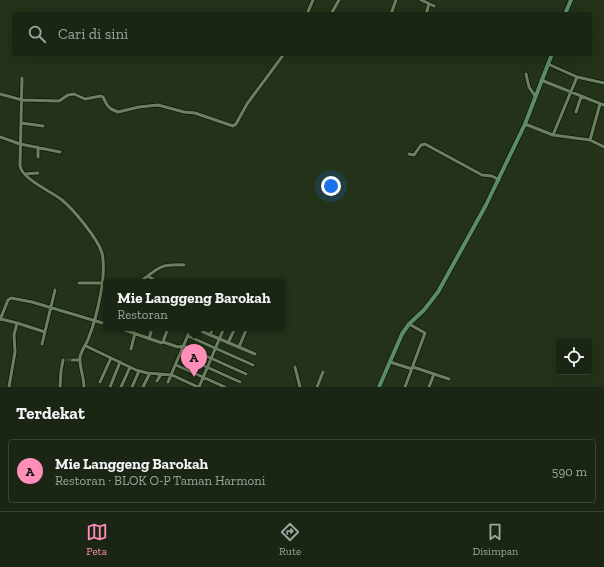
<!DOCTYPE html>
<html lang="id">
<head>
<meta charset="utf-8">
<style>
	:root { --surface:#1a2613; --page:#273221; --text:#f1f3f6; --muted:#9fa5a0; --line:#384333; --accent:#ff8eb9 }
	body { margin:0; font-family:"Zilla Slab",serif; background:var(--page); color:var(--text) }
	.controls { position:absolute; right:12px; bottom:12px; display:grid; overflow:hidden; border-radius:4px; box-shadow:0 4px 16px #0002 }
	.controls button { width:36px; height:36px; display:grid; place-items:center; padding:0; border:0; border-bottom:1px solid var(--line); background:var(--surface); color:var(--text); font:20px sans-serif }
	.you { position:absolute; left:331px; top:186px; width:14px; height:14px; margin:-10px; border:3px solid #fff; border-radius:50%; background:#1a73e8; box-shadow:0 0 0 6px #1a73e833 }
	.badge { display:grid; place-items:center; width:26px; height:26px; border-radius:50%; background:var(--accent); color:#111; font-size:13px; font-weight:700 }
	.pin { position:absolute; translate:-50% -33px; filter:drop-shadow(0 1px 2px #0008) }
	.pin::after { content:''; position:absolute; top:21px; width:14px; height:12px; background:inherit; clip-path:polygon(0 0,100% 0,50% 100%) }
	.popup { position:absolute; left:103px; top:279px; width:182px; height:52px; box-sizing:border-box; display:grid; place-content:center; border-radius:4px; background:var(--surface); filter:drop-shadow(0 1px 3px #0005); font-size:13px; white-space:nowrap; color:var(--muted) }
	.popup b { font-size:15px; color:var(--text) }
	.popup::after { content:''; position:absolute; left:50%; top:100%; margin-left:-8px; border:8px solid transparent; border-top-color:var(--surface) }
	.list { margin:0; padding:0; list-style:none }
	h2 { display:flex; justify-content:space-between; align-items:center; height:52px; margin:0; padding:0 16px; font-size:17px }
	h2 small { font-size:13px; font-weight:400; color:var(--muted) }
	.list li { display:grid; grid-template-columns:26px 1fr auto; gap:12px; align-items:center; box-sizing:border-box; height:64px; margin:0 8px 8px; padding:0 8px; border:1px solid var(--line); border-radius:4px }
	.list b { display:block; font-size:15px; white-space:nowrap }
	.list p { margin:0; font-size:13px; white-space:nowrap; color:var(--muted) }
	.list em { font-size:13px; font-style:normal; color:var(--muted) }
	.icon { flex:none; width:22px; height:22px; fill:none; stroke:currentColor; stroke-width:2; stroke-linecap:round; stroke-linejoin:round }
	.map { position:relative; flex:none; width:604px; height:387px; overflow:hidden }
	.search { position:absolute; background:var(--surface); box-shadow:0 4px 16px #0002; left:12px; right:12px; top:12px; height:44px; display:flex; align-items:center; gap:10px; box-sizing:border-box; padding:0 14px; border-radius:4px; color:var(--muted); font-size:15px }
	.sheet { height:124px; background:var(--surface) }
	nav { display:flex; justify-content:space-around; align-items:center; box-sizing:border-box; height:56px; border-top:1px solid var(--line); background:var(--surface); font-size:11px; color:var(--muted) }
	nav a { display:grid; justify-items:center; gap:2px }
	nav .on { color:var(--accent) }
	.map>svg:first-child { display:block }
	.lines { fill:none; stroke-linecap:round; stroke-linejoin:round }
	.minor-tunnel { stroke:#404e37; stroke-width:3; stroke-dasharray:3 1.5; stroke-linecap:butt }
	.minor-casing { stroke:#0c1903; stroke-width:4.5 }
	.secondary-casing { stroke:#0c1903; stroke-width:5.5 }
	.minor { stroke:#6d7f62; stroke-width:3 }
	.secondary { stroke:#5c8b68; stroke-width:4 }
</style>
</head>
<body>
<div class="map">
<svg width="604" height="387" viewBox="0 0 604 387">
	<rect width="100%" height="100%" fill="#233219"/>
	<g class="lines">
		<path class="minor-tunnel" d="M63 360H72"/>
		<defs>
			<path id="minor" d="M421 0 434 6
				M307 14 313 0
				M331 14 339 0
				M391 14 396 0
				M426 14 429 4
				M548 64 577 77 604 83
				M526 74 529 87 535 96
				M22 78 20 166C23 180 51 191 62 200 74 210 98 239 102 253 107 275 97 316 89 337 87 343 81 351 80 357 79 366 84 377 84 387
				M541 80 604 105
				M0 94 22 100 59 101 68 95 74 94 85 99 101 96 103 97 107 105 111 109 118 112 139 107 158 105 184 112 195 113 233 126 236 124 247 104 284 54
				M576 112 581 97
				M21 123 43 126
				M525 124 553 135 590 140 604 147
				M553 135 577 77
				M0 137 20 144 60 152
				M590 140 600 104
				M409 154 414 155 421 145 425 144 482 175 492 176 499 180
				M38 157V147
				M25 174 38 173
				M148 276 154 280 153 282
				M140 282C159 267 160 264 184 265
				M79 283H102
				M1 319 17 323
				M0 320 8 300 11 298 32 302 106 324
				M119 328 162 343 163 342 168 328
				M181 328H183
				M194 328 255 354
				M210 335 213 328
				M188 336 253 365
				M149 339 152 328
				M163 342 178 347 184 346 246 374
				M228 343 235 328
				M42 344 55 290
				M86 346 136 370 147 373 172 375 198 387
				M239 347 247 328
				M131 349 135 333
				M180 355 240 382
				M72 360H80
				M390 362 412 369
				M176 365 225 387
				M295 367 300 387
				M413 367 449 379
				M157 381 161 374
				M100 382 111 358
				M168 382 191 328
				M9 387 15 352 14 335 17 323 45 332
				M60 387 61 371 63 360
				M110 387 120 362
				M121 387 130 367
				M132 387 139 371
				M143 387 150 373
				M199 387 224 328
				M317 387 323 372
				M405 387 425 333 409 324
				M429 387 434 374"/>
			<path id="secondary" d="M565 14 571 0
				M379 387 402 334 409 324 424 310 438 292 486 205 525 124 552 54"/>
		</defs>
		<use href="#minor" class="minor-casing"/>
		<use href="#secondary" class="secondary-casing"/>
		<use href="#minor" class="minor"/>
		<use href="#secondary" class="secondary"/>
	</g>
</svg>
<div class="controls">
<button><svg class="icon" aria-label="locate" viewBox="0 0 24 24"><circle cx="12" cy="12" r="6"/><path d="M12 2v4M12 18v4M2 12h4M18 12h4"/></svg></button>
</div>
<div class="you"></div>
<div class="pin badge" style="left:194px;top:377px">A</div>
<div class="popup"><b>Mie Langgeng Barokah</b>Restoran</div>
<div class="search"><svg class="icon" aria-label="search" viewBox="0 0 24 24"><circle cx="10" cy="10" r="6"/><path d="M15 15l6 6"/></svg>Cari di sini</div>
</div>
<section class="sheet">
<h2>Terdekat<small></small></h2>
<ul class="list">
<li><span class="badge">A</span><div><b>Mie Langgeng Barokah</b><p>Restoran · BLOK O-P Taman Harmoni</p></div><em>590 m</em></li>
</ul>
</section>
<nav>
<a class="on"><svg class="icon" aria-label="map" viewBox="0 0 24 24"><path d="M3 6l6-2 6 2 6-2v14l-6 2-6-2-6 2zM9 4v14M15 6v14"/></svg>Peta</a>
<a><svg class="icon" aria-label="directions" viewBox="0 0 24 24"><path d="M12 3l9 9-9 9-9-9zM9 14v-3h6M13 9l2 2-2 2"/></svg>Rute</a>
<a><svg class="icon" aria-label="saved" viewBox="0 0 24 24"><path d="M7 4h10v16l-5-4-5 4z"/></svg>Disimpan</a>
</nav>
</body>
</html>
